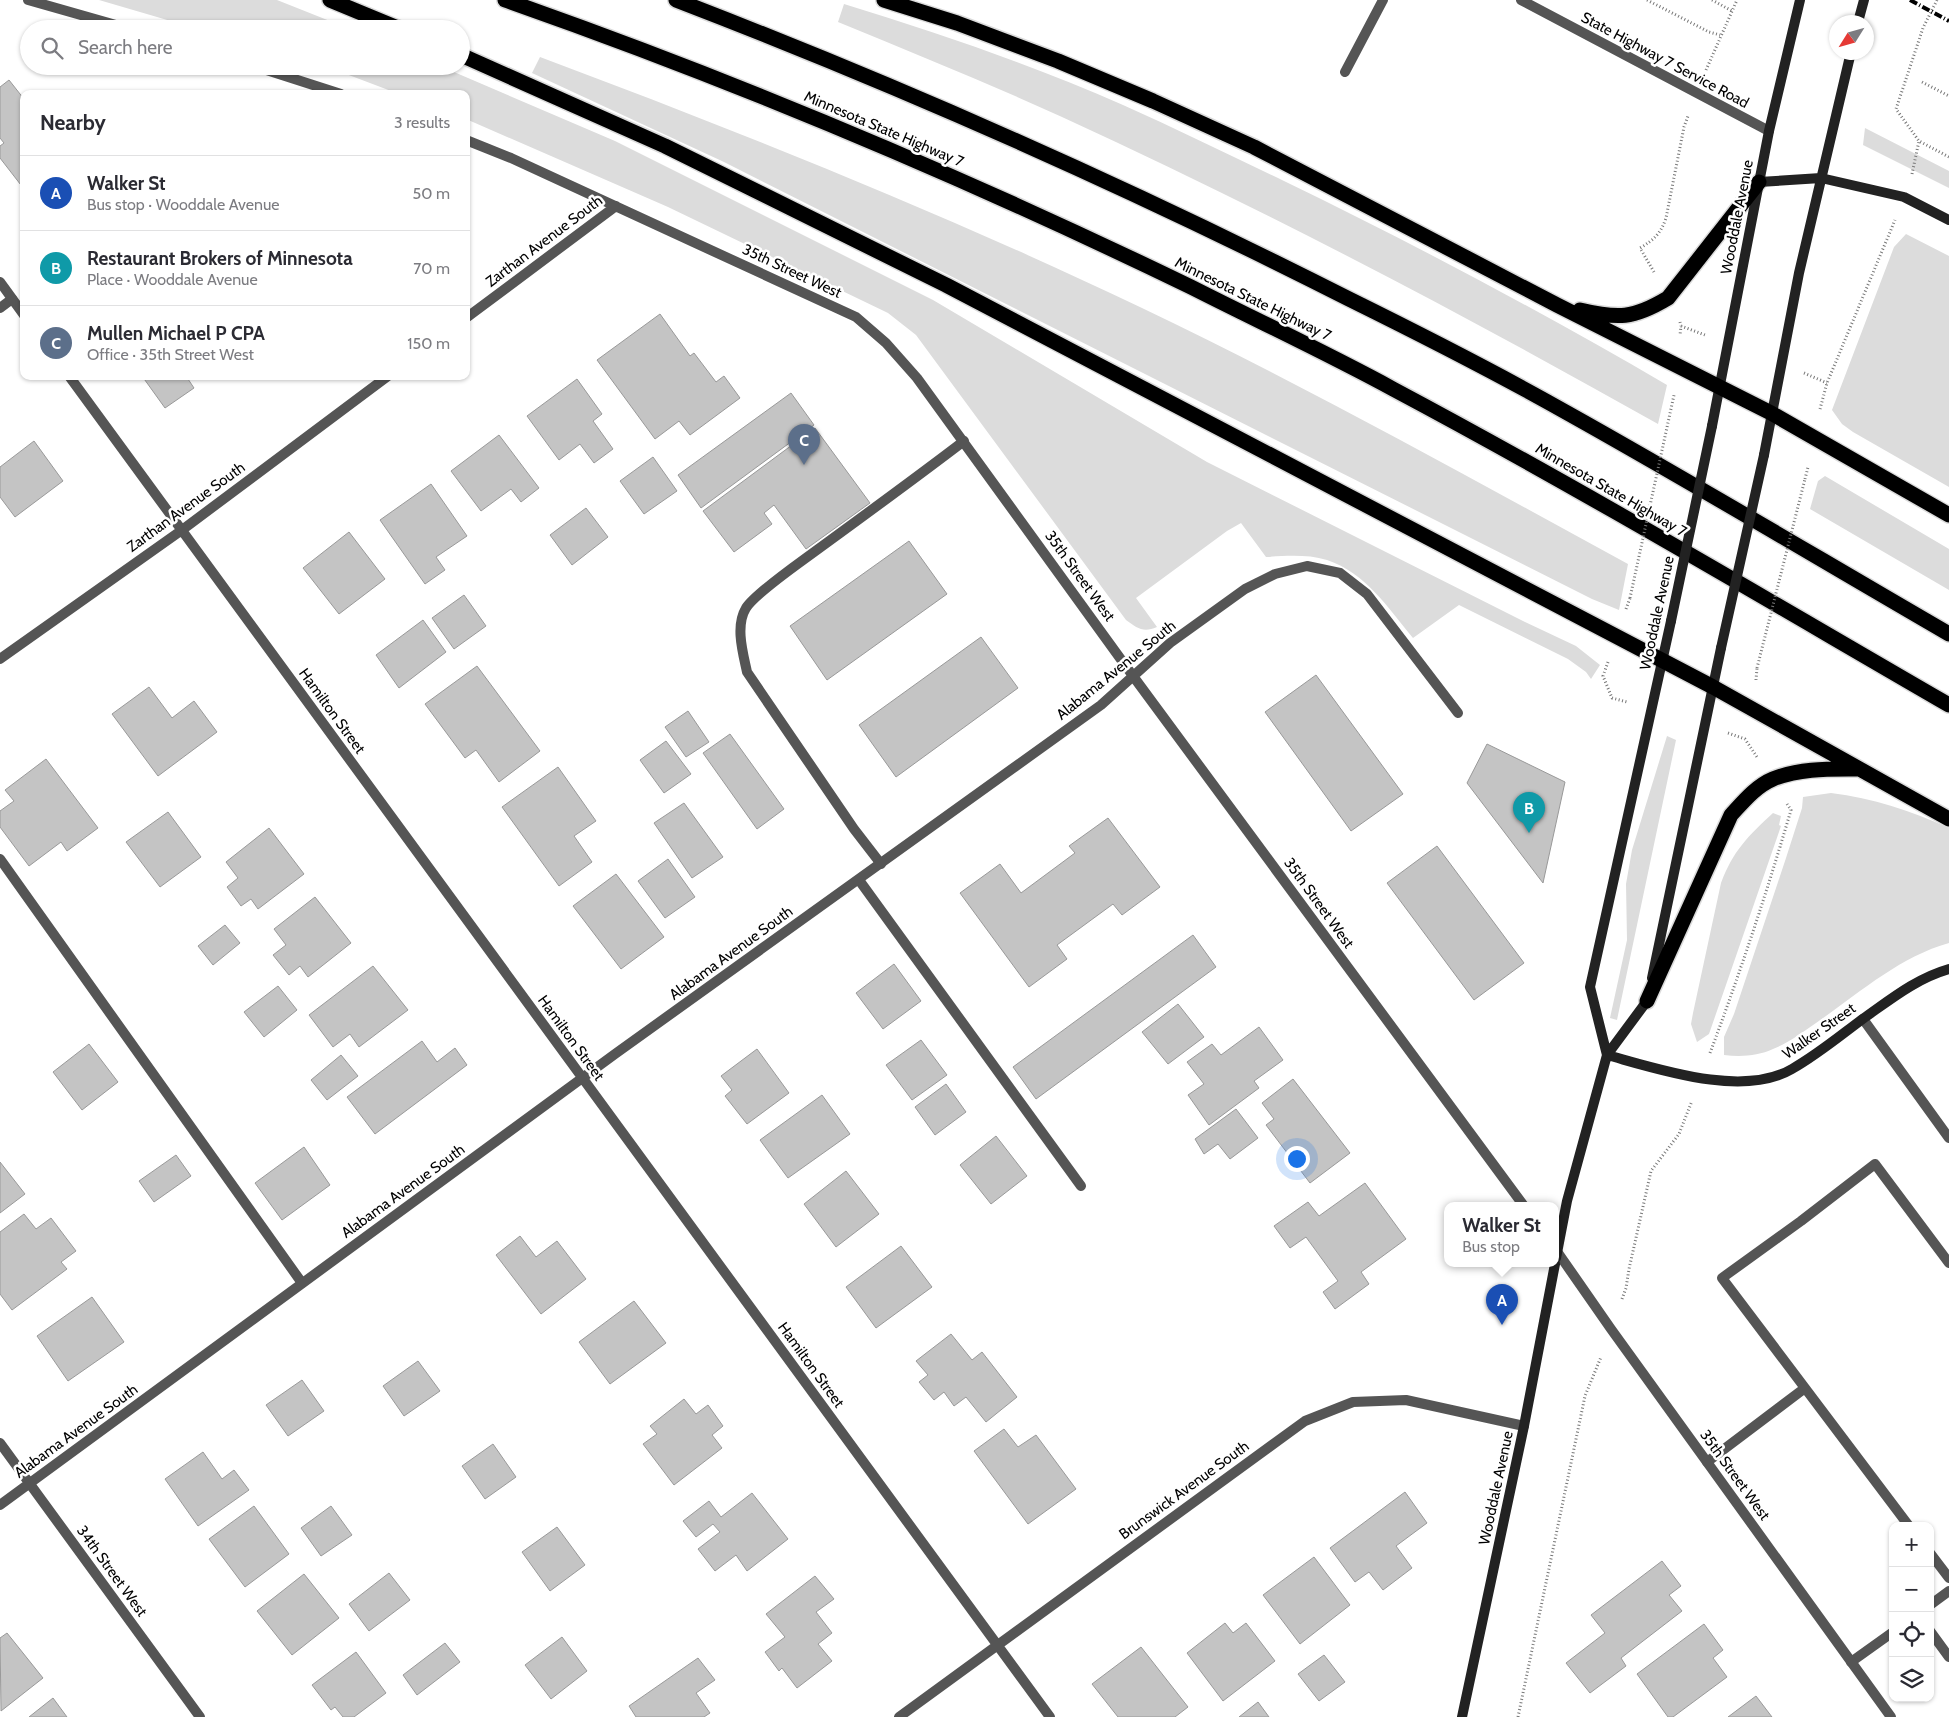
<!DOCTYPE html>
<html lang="en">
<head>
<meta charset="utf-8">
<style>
	:root { --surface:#fff; --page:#f7f7f7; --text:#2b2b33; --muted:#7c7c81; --line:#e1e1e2; --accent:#0f766e }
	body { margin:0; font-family:Cabin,sans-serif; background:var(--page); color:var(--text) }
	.controls { position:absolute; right:15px; bottom:15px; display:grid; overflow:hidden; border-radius:10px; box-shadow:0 1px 4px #0004 }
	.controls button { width:45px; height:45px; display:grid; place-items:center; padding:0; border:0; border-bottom:1px solid var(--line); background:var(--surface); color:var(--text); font:25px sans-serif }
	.compass { position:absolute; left:1829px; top:15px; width:45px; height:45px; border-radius:50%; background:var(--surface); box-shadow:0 1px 4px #0004; rotate:233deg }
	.you { position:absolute; left:1296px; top:1158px; width:18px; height:18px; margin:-12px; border:4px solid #fff; border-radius:50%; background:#1a73e8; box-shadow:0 0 0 8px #1a73e833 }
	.badge { display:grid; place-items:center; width:32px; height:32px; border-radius:50%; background:var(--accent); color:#fff; font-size:16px; font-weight:700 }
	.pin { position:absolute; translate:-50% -41px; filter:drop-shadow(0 1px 2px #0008) }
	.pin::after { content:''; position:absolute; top:26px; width:18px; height:15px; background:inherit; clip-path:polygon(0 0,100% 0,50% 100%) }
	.popup { position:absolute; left:1444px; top:1202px; width:115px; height:65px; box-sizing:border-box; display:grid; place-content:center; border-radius:10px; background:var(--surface); filter:drop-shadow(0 1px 4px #0005); font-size:16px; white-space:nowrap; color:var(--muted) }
	.popup b { font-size:19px; color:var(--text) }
	.popup::after { content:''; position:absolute; left:50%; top:100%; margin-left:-10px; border:10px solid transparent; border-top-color:var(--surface) }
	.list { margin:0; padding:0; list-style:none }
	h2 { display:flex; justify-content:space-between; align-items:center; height:65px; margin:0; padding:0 20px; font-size:21px }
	h2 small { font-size:16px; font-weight:400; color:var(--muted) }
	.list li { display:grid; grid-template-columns:32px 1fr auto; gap:15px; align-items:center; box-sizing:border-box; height:75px; padding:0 20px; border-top:1px solid var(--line) }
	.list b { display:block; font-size:19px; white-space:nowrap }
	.list p { margin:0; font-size:16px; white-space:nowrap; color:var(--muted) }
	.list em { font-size:16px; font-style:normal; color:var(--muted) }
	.icon { flex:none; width:28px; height:28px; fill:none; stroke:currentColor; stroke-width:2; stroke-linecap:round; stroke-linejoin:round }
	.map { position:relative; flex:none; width:1949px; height:1717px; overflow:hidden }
	.search { position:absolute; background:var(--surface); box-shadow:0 1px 4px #0004; left:20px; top:20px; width:450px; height:55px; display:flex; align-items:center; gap:12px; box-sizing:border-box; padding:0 18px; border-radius:28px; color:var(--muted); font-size:19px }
	.panel { position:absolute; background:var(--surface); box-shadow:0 1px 4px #0004; left:20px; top:90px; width:450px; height:290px; border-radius:10px }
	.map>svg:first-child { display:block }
	.green { fill:#dcdcdc }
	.building { fill:#c4c4c4; stroke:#999 }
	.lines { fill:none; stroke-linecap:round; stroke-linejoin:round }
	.highway-casing { stroke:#dbdbdb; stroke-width:18 }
	.path { stroke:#777; stroke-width:3; stroke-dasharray:1 2.5; stroke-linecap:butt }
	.lane { stroke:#555; stroke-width:10 }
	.street { stroke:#555; stroke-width:10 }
	.secondary { stroke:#222; stroke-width:10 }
	.highway { stroke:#000; stroke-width:15 }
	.rail { stroke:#000; stroke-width:4; stroke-dasharray:8 2.5 1 2.5; stroke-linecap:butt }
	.path-bridge { stroke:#777; stroke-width:3; stroke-dasharray:1 2.5; stroke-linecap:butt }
	.secondary-bridge { stroke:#222; stroke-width:10 }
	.labels { text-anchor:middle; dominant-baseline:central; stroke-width:5; stroke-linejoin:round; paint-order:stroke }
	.street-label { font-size:15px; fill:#000; stroke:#fff }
</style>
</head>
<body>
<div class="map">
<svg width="1949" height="1717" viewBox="0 0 1949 1717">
	<rect width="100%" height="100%" fill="#fff"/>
	<path class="green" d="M99 0H277L350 29H198Z
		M844 4C939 33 1032 65 1123 105 1177 129 1231 156 1284 181 1414 244 1542 312 1667 385L1658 424C1463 314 1265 210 1062 117 988 83 913 53 838 22Z
		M540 57C743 133 945 214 1142 308 1307 387 1467 476 1628 564L1619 610 1592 599 724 162 532 73Z
		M325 66H440L615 141 933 300 1207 462 1523 621 1576 646 1600 665 1591 679 1586 672 1568 659 1459 605 1413 638C1388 608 1366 573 1327 560 1307 554 1285 556 1266 557L1241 523 1227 531 1136 598 1157 627C1143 633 1137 628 1126 620L916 335 888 313 668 207 466 119V94H399Z
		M1865 128 1949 171V188L1863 145Z
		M1906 234 1949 256V487L1853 432 1842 424 1832 410 1894 247Z
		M1825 476 1949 549V590L1810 509 1818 481Z
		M1667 736 1676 740 1617 1020 1610 1018 1627 940 1626 884 1632 850Z
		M1831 793C1873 798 1911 811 1949 828V943C1899 957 1858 994 1816 1023 1802 1033 1788 1043 1773 1049 1758 1056 1741 1057 1724 1055V1037L1734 1014 1786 858 1802 808 1803 797Z
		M1773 813 1781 816 1779 825 1781 826 1709 1034 1697 1042 1691 1024 1693 1013 1721 883C1733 851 1748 836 1773 813Z"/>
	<path class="building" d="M9 80 24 99V189L0 158V146L4 143 0 138V87Z
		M660 314 690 356 694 353 716 382 724 376 740 398 690 435 679 421 655 439 597 360Z
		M142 376H192L188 379 194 388 165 408Z
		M577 379 602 414 593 421 613 449 594 463 580 444 559 460 527 416Z
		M791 393 814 425 701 508 678 475Z
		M815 428 870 503 806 549 774 505 764 513 772 524 734 552 703 511Z
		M499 435 539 488 521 502 511 489 481 511 451 471Z
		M34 441 63 481 15 517 0 497V467Z
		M653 457 677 491 644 514 620 481Z
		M431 484 467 536 436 557 445 570 425 584 380 520Z
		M586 508 608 537 572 565 550 535Z
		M349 532 385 579 339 614 303 568Z
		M909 541 947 594 827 680 790 626Z
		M464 595 486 626 454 649 432 618Z
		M423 620 446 652 399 688 376 655Z
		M981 637 1018 688 896 777 859 725Z
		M477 666 540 751 499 782 476 750 465 758 425 704Z
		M1316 675 1403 794 1351 831 1265 712Z
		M149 687 172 718 194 701 217 732 158 776 112 714Z
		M688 711 709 742 686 757 665 727Z
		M730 734 784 809 757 829 703 753Z
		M666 741 691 774 664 793 640 760Z
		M1487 744 1565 782 1543 883 1467 783Z
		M46 759 98 828 67 851 61 842 29 866 0 827V811L14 801 5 790Z
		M558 767 596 821 574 836 592 862 559 886 502 807Z
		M684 803 723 857 692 878 654 823Z
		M168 812 201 857 160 887 126 842Z
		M1108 818 1160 887 1122 915 1113 904 1057 945 1067 959 1029 987 960 893 1000 864 1021 893 1075 853 1069 846Z
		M269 828 304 874 258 909 251 899 241 906 227 887 238 878 226 862Z
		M1437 846 1524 963 1474 1000 1387 883Z
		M668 859 695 897 665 918 638 881Z
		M616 874 664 937 621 969 573 906Z
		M315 897 351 943 308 977 300 966 289 975 273 955 286 945 274 929Z
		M225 925 240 943 213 965 198 946Z
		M1193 935 1216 967 1036 1099 1013 1067Z
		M894 964 921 1001 883 1029 856 993Z
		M373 966 408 1010 359 1047 350 1034 333 1047 309 1015Z
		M278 986 297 1010 264 1037 244 1012Z
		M1178 1004 1204 1037 1168 1064 1142 1032Z
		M1259 1027 1283 1060 1254 1081 1259 1088 1209 1125 1188 1095 1204 1084 1187 1062 1212 1044 1221 1055Z
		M921 1040 947 1075 912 1100 886 1065Z
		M422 1041 437 1062 455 1048 467 1065 375 1134 347 1097Z
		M89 1044 118 1082 82 1110 53 1072Z
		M757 1049 789 1093 747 1124 725 1096 732 1090 721 1076Z
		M341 1055 358 1076 327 1100 311 1080Z
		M1293 1079 1350 1153 1310 1183 1266 1125 1274 1119 1262 1103Z
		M946 1084 966 1112 935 1135 915 1107Z
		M822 1095 850 1134 788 1178 760 1140Z
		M1236 1109 1258 1138 1230 1159 1218 1144 1204 1154 1195 1139Z
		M996 1136 1027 1176 991 1204 960 1165Z
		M304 1147 330 1185 282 1220 255 1183Z
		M176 1155 191 1176 154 1202 139 1181Z
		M0 1162 25 1194 0 1213Z
		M846 1171 879 1214 836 1247 804 1204Z
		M1365 1183 1406 1239 1361 1272 1369 1284 1335 1309 1323 1292 1338 1281 1306 1237 1290 1248 1274 1226 1308 1202 1319 1216Z
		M24 1214 36 1229 51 1218 76 1251 61 1262 67 1269 12 1310 0 1294V1232Z
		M520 1236 536 1257 557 1241 586 1279 541 1314 496 1255Z
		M901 1246 932 1287 876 1328 846 1287Z
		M92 1297 124 1342 68 1381 37 1336Z
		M634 1301 666 1343 610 1384 579 1342Z
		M951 1334 972 1360 982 1352 1017 1397 986 1422 966 1397 954 1406 944 1392 934 1400 919 1382 928 1375 916 1361Z
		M418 1361 440 1391 404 1416 383 1386Z
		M302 1380 324 1411 288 1436 266 1405Z
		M684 1399 696 1414 708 1405 723 1426 712 1435 722 1448 674 1485 643 1444 657 1434 650 1426Z
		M1004 1429 1018 1447 1036 1435 1076 1489 1028 1524 974 1451Z
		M493 1444 516 1477 485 1499 462 1466Z
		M203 1452 222 1479 234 1470 249 1490 198 1526 165 1479Z
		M1405 1492 1427 1523 1396 1546 1412 1568 1383 1590 1369 1572 1355 1582 1330 1548Z
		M752 1493 788 1539 747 1571 736 1555 715 1571 698 1549 720 1532 713 1524 696 1537 683 1521 709 1501 721 1517Z
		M254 1506 289 1554 245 1587 209 1539Z
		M331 1506 352 1535 321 1556 301 1528Z
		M557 1527 585 1565 550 1591 522 1552Z
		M1314 1557 1350 1605 1300 1644 1263 1595Z
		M1662 1561 1681 1586 1669 1595 1682 1611 1621 1658 1626 1666 1590 1693 1566 1663 1605 1633 1591 1615Z
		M389 1573 410 1600 369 1631 349 1604Z
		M304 1574 339 1618 292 1655 257 1611Z
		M815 1576 834 1599 816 1612 832 1633 818 1644 832 1661 797 1688 782 1668 779 1671 765 1652 785 1637 766 1614Z
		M1225 1623 1233 1633 1246 1623 1275 1661 1223 1701 1187 1653Z
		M1704 1624 1723 1650 1713 1658 1727 1677 1673 1717H1668L1637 1674Z
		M7 1633 43 1678 1 1711 0 1638Z
		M562 1637 587 1671 551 1699 525 1665Z
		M445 1643 460 1662 417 1695 403 1675Z
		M1141 1647 1188 1707 1175 1717H1118L1092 1684Z
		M356 1652 386 1693 354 1717H343L335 1707 331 1710 312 1685Z
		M1324 1655 1345 1682 1319 1701 1298 1674Z
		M698 1658 715 1680 696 1693 710 1713 704 1717H636L629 1706Z
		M1756 1696 1772 1717H1728Z
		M53 1698 67 1717H29Z
		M1258 1702 1269 1717H1239Z"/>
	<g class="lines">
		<defs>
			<path id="highway" d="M330 0 400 29
				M505 0C739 82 968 179 1191 287 1258 321 1327 353 1393 389 1581 489 1764 598 1949 705
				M676 0C905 88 1130 188 1349 299 1424 336 1499 374 1571 415 1698 486 1823 561 1949 634
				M884 0 957 23 1058 61 1153 101 1254 147 1557 305 1771 413 1949 515
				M461 55 665 146 946 285 1713 687 1949 819
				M1580 310C1618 319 1633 319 1668 298L1759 182
				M1647 1001 1731 815C1743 802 1756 786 1773 779 1800 768 1829 769 1858 769"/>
		</defs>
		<use href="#highway" class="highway-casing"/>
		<path class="path" d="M1647 0 1709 32 1720 35
			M1712 0 1732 11
			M1937 0 1923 28 1896 109 1919 141 1949 157
			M1706 70 1737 0
			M1922 82 1949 96
			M1912 174 1919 141
			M1654 272 1640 248C1654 240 1661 233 1666 218L1684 127 1688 116
			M1680 322 1681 326 1680 335
			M1681 326 1705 335
			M1804 373 1827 383
			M1820 409 1827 383 1895 220
			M1805 479 1808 467
			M1626 609 1630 598
			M1608 662 1603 676 1612 698 1627 702
			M1756 680 1757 668
			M1728 733 1745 739 1757 757
			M1710 1053C1740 973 1767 892 1791 810L1787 804
			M1622 1299 1626 1288 1629 1269 1651 1171 1679 1134 1692 1101
			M1518 1717 1585 1396 1601 1357"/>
		<path class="lane" d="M1345 72 1383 0
			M0 308 12 299
			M0 859 302 1283
			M881 864 854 829 747 672C743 653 735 626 746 608 755 594 795 566 810 555 862 517 913 480 964 441
			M859 880 1081 1186
			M1863 1019 1949 1138
			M1707 1462 1805 1388
			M1909 1526 1722 1278 1801 1221 1875 1164 1949 1263
			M1930 1553 1949 1578
			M1930 1605 1949 1591
			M1930 1631 1949 1657
			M1851 1662 1893 1632"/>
		<path class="street" d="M28 0 130 29
			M1521 0 1769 131
			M254 66 341 94
			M466 140 511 158 856 317 886 343 917 378 1133 676 1524 1206
			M0 282 24 315
			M466 318 616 206
			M69 376 1050 1717
			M0 659 182 530 388 376
			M1556 1250 1611 1329 1891 1717
			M0 1443 200 1717
			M0 1505 615 1054 1101 705 1170 643 1245 589 1275 574 1307 566 1340 573 1367 594 1458 713
			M899 1717 1305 1421 1353 1402 1406 1400 1524 1426"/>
		<path class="secondary" d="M1858 22 1864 0
			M1759 182 1821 178 1904 197 1949 220
			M1712 426 1769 131 1800 0
			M1764 455 1799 273 1851 52
			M1652 978 1721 648
			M1607 1055 1590 987 1671 621
			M1607 1055C1658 1069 1743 1098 1792 1069 1817 1055 1841 1035 1864 1018 1891 999 1917 978 1949 969
			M1556 1258 1567 1201 1607 1055 1647 1001 1648 997
			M1462 1717 1524 1426 1555 1264"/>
		<use href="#highway" class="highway"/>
		<path class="rail" d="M1910 0 1949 21"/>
		<path class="path-bridge" d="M1630 598 1674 395
			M1757 668 1805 479"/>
		<path class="secondary-bridge" d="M1671 621 1712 426
			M1721 648 1764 455"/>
	</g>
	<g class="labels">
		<g class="street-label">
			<text transform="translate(1665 60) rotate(28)">State Highway 7 Service Road</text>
			<text transform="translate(884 129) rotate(23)">Minnesota State Highway 7</text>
			<text transform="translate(1737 217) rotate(-79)">Wooddale Avenue</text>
			<text transform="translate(544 241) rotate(-37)">Zarthan Avenue South</text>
			<text transform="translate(792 271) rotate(25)">35th Street West</text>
			<text transform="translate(1253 299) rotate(26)">Minnesota State Highway 7</text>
			<text transform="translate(1611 490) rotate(30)">Minnesota State Highway 7</text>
			<text transform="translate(186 507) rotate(-36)">Zarthan Avenue South</text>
			<text transform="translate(1080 576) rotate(54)">35th Street West</text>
			<text transform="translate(1657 613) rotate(-78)">Wooddale Avenue</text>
			<text transform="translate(1116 670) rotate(-39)">Alabama Avenue South</text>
			<text transform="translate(332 711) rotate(54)">Hamilton Street</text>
			<text transform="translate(1319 903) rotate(54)">35th Street West</text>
			<text transform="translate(731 953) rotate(-36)">Alabama Avenue South</text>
			<text transform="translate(1819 1031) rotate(-35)">Walker Street</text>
			<text transform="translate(571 1038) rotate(54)">Hamilton Street</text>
			<text transform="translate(403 1191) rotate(-36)">Alabama Avenue South</text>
			<text transform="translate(811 1365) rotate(54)">Hamilton Street</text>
			<text transform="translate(76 1431) rotate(-36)">Alabama Avenue South</text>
			<text transform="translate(1735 1475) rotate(54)">35th Street West</text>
			<text transform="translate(1496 1488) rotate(-78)">Wooddale Avenue</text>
			<text transform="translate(1184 1490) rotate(-36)">Brunswick Avenue South</text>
			<text transform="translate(112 1571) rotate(54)">34th Street West</text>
		</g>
	</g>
</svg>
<div class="controls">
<button>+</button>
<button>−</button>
<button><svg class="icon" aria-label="locate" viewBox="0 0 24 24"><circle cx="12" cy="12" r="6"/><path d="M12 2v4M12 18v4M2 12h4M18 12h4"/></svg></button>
<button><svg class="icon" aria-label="layers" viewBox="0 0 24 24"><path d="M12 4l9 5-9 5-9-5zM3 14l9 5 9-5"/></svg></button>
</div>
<svg class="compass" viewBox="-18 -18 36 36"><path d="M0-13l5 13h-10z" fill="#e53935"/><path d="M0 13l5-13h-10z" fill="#7c7c81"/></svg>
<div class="you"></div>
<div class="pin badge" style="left:1502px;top:1325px;background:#1a4fb4">A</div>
<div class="popup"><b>Walker St</b>Bus stop</div>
<div class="pin badge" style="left:1529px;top:833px;background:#0f9aa8">B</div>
<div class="pin badge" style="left:804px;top:465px;background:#5c6f8a">C</div>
<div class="search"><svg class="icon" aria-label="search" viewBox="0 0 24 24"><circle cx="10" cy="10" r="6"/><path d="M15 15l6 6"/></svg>Search here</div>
<section class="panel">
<h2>Nearby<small>3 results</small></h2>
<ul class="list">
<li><span class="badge" style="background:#1a4fb4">A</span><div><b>Walker St</b><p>Bus stop · Wooddale Avenue</p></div><em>50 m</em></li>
<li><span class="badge" style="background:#0f9aa8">B</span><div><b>Restaurant Brokers of Minnesota</b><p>Place · Wooddale Avenue</p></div><em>70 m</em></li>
<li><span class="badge" style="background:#5c6f8a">C</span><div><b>Mullen Michael P CPA</b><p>Office · 35th Street West</p></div><em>150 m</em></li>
</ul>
</section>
</div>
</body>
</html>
